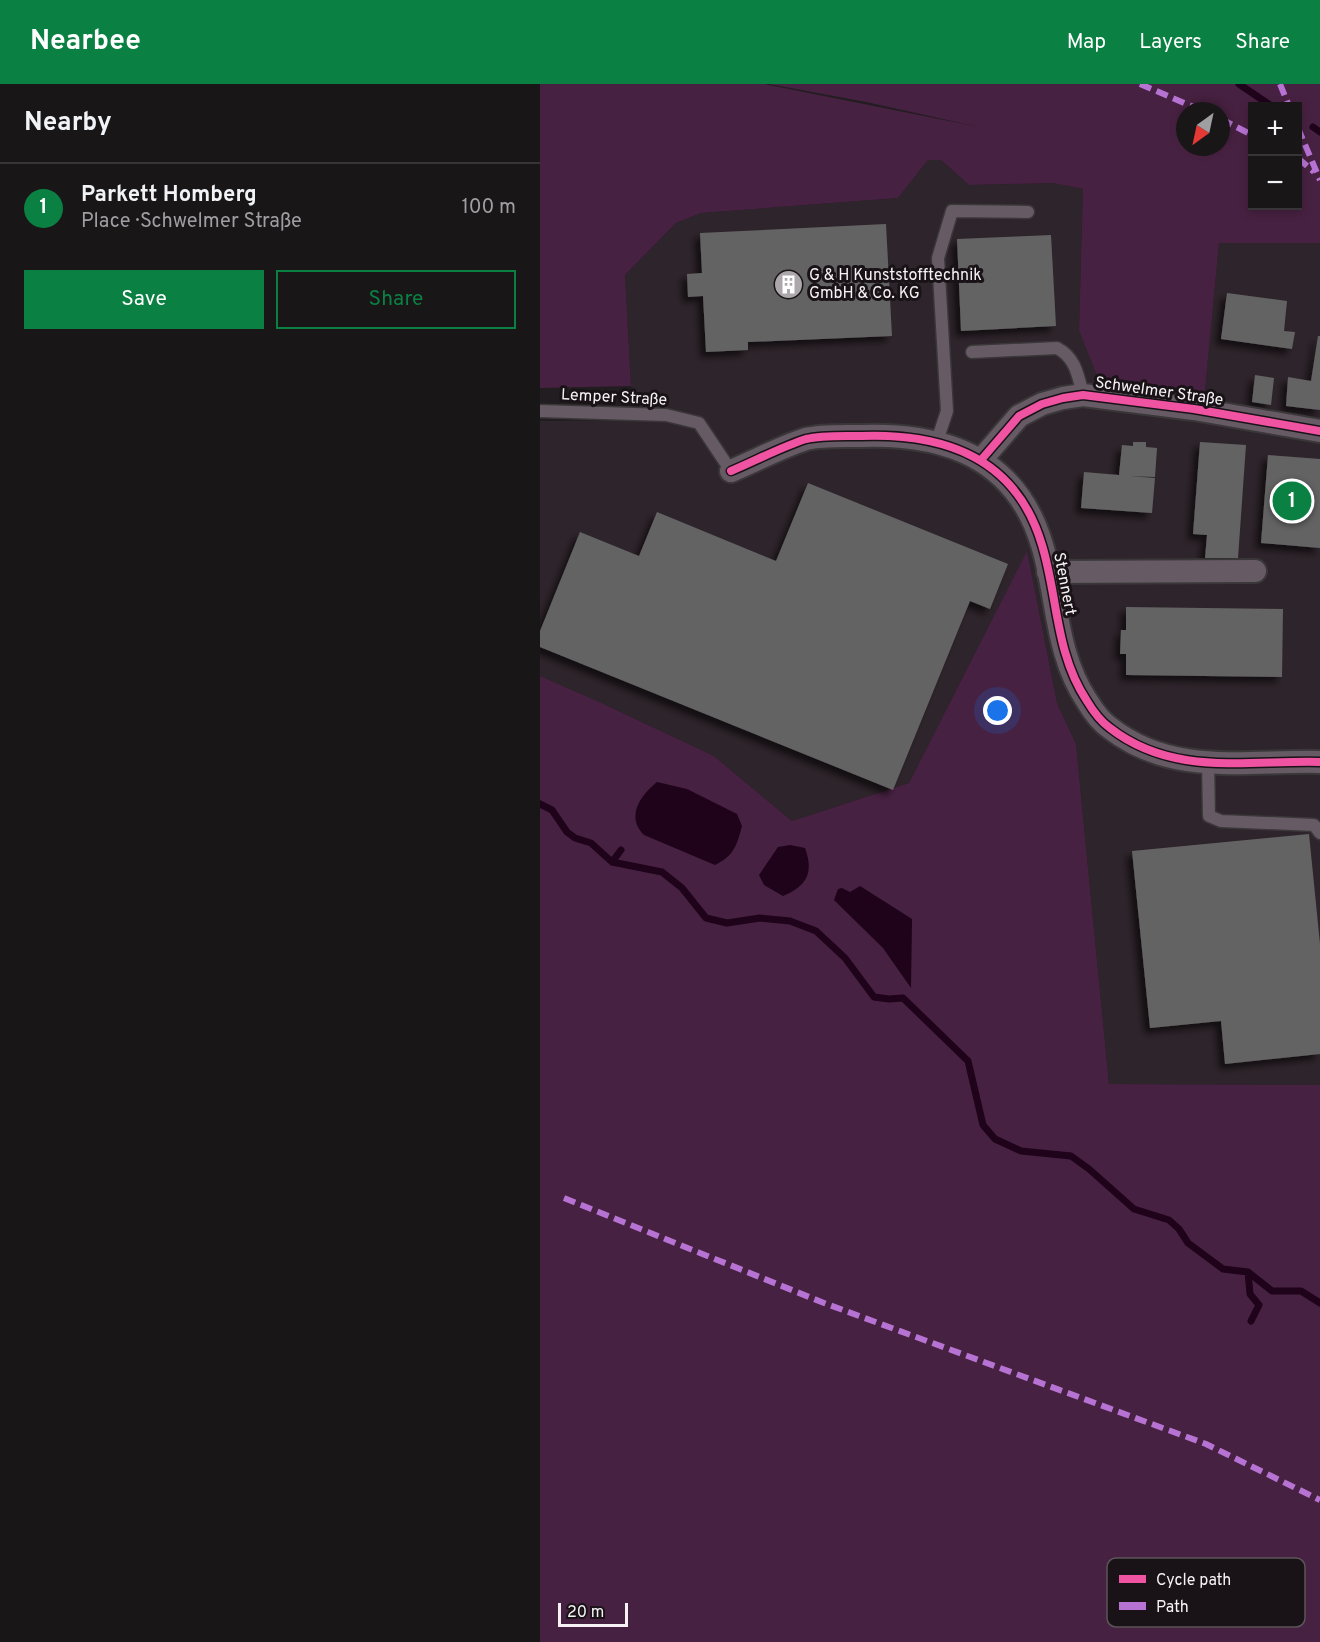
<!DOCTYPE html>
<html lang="en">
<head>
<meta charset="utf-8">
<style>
	:root { --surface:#191618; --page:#262325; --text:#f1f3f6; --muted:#9f9fa2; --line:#373537; --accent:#0b8043 }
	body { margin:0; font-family:Overpass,sans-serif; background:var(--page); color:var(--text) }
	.controls { position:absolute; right:18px; top:18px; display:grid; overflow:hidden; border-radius:0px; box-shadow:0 3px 9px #0003 }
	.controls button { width:54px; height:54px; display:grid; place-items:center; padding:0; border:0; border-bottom:2px solid var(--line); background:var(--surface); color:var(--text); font:30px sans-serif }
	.compass { position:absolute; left:636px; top:18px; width:54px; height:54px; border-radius:50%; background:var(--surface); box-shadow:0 3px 9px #0003; rotate:213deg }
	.scale { position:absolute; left:18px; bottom:15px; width:70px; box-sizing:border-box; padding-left:6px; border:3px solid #f5f1f4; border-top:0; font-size:16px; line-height:21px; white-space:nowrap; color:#f5f1f4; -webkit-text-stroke:4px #191317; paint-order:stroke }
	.you { position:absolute; left:458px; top:627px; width:21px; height:21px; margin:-15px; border:4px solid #fff; border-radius:50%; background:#1a73e8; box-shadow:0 0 0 9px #1a73e833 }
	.badge { display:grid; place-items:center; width:39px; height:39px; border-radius:50%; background:var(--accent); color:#fff; font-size:20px; font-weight:700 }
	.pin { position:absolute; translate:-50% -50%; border:3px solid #fff; box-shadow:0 2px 6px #0006 }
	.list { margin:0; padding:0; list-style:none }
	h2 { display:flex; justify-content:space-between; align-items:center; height:78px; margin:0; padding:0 24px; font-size:26px }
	h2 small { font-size:20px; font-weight:400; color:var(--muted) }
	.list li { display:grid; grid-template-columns:39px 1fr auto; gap:18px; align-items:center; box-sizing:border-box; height:90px; padding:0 24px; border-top:2px solid var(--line) }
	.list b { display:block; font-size:22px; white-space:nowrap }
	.list p { margin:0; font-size:20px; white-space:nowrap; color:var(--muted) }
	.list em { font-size:20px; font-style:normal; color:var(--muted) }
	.actions { display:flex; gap:12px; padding:18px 24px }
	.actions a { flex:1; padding:14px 0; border:2px solid var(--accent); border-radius:0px; text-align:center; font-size:21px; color:var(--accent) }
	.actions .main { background:var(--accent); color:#fff }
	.map { position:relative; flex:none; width:780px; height:1558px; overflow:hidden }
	header { display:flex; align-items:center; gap:36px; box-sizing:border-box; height:84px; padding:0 30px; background:var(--accent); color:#fff }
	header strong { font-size:28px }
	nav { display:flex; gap:33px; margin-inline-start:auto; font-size:21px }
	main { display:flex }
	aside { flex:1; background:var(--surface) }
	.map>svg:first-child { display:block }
	.built { fill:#2e242b }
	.green { fill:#472141; fill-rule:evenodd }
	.water { fill:#1e031a }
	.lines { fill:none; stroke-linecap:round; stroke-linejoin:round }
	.stream { stroke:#1e031a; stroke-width:7 }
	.building { fill:#646363; filter:url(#shadow) }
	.lane-casing { stroke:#3a3739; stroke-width:15 }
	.street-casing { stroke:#3a3739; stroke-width:26 }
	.lane { stroke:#665a64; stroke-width:12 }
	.street { stroke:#665a64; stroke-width:22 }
	.quiet { stroke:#b673d3; stroke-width:6; stroke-dasharray:12 6; stroke-linecap:butt }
	.cycleway-casing { stroke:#191317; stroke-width:11 }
	.cycleway { stroke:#f153a3; stroke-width:8 }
	.labels { text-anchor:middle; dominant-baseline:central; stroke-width:6; stroke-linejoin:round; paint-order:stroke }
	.poi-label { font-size:16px; fill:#f5f1f4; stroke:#191317; text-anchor:start }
	.street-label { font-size:16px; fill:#f5f1f4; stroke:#191317 }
	.key { fill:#191317; stroke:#5b5659; stroke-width:1.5 }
	.key-label { font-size:16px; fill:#f5f1f4 }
</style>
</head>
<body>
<header>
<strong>Nearbee</strong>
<nav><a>Map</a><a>Layers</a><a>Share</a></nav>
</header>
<main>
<aside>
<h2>Nearby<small></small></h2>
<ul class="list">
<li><span class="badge">1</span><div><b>Parkett Homberg</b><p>Place · Schwelmer Straße</p></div><em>100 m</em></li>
</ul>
<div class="actions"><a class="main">Save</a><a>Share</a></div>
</aside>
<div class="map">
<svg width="780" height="1558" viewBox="0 0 780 1558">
	<defs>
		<filter id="shadow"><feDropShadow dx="-5.5" dy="5.5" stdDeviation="3" flood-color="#0009"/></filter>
	</defs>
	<rect width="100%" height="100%" fill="#211d20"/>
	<path class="built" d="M388 76H401L429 101 513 99 543 105 539 246 664 316 679 158 780 159V1001L569 1000 536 660 517 619 487 468 369 699 252 737 174 672 55 616 0 592V337L105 336 91 302 85 191 136 139 161 129 358 114Z"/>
	<path class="green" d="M0 0H224L439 43 326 18 229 0H780V159H679L664 317 562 304 539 246 543 105 513 99 429 101 401 76H388L358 114 161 129 136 139 85 191 91 302 0 304ZM712 22H758V122H712ZM645 27H681V63H645Z
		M487 467 517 619 536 660 569 1000 780 1001V1558H0V592L55 616 174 672 252 737 369 699Z"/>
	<path class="water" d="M117 698 147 705 197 730 202 742C197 761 194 772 175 781L104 751C85 732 101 711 117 698Z
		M250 761 265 764C274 789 267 802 243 812L224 801 219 791 238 763Z
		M320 802 372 835 371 904 343 864 294 816 298 805 302 804 310 808Z"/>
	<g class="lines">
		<path class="stream" d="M699 0 730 21
			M773 43 780 48
			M0 720 12 726 27 748 35 754 51 759 72 778 122 788 142 804 166 834 187 839 220 834 250 837 276 847 305 874 334 913 349 915 363 914 428 977 443 1041 455 1055 481 1067 531 1072 549 1085 594 1125 629 1136 639 1145 648 1159 683 1185 708 1188 732 1207H761L780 1219
			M72 778 81 766
			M708 1188 710 1210 719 1221 711 1237"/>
	</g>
	<path class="building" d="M346 140 352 252 208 258V266L166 268 163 212 148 213 147 190 162 189 160 149Z
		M511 151 516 242 421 247 417 155Z
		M687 209 747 217 744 247 755 248 752 265 681 255Z
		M778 252H780V326L746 322 748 293 771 297Z
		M715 291 734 294 731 321 712 318Z
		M593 358H606V363L617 364 615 393 589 392 615 394 612 429 541 424 544 388 579 391 582 361 593 362Z
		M660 358 706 361 698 474H665L667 451 653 450Z
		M728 371 780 375V464L721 459Z
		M268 399 468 480 450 525 430 517 353 706 0 563V547L40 448 99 472 117 428 236 477Z
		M586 523 743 525 742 593 586 591V570H580L581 546H586Z
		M769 750 780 860V970L685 980 681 937 610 944 592 767Z"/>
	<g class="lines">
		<defs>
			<path id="lane" d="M432 268 517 264C536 274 538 292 543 311
				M0 327 126 331 159 339 191 387
				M397 357 407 327 398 174 412 127 488 128
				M668 679 669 732 681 737 774 741 780 749"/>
			<path id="street" d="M441 376 479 332 502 320 523 314 543 311 654 325 780 347
				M191 387C215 377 241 363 266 355 282 351 304 352 321 352 404 349 476 373 502 461 518 513 515 569 547 617 553 627 560 637 570 644 633 693 707 676 780 678
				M508 488 715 487"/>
		</defs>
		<use href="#lane" class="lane-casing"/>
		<use href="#street" class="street-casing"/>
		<use href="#lane" class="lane"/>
		<use href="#street" class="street"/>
		<path class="quiet" d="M600 0 663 27
			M740 0 749 22
			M681 35 712 51
			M758 44 780 96
			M758 74 774 88
			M24 1114 284 1219 666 1360 780 1416"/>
		<defs>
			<path id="cycleway" d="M441 376 479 332 502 320 523 314 543 311 654 325 780 347
				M191 387C215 377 241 363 266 355 282 351 304 352 321 352 404 349 476 373 502 461 518 513 515 569 547 617 553 627 560 637 570 644 633 693 707 676 780 678"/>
		</defs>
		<use href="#cycleway" class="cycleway-casing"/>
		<use href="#cycleway" class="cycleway"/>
	</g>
	<defs>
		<symbol id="building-disc" viewBox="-11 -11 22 22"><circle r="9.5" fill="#aba7aa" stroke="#191317"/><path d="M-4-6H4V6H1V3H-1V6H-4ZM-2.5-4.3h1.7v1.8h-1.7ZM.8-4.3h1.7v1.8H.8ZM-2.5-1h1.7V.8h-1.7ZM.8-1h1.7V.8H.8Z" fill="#fff"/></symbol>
	</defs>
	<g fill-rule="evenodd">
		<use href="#building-disc" x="232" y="184" width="33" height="33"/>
	</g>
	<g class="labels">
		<g class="poi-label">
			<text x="269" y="192">G &amp; H Kunststofftechnik<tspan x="269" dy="18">GmbH &amp; Co. KG</tspan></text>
		</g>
		<g class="street-label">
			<text transform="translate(619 308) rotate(8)">Schwelmer Straße</text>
			<text transform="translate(74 314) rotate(3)">Lemper Straße</text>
			<text transform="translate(524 500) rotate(79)">Stennert</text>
		</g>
	</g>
	<rect x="567" y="1474" width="198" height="69" rx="9" class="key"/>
	<rect x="579" y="1491" width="27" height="8" fill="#f153a3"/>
	<rect x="579" y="1518" width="27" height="8" fill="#b673d3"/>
	<g class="key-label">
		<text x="616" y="1501">Cycle path</text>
		<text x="616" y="1528">Path</text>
	</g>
</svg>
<div class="controls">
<button>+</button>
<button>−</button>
</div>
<svg class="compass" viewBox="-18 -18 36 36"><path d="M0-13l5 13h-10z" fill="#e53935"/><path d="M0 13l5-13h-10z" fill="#9f9fa2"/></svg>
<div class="scale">20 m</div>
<div class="you"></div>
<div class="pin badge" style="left:752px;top:417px">1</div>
</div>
</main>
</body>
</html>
